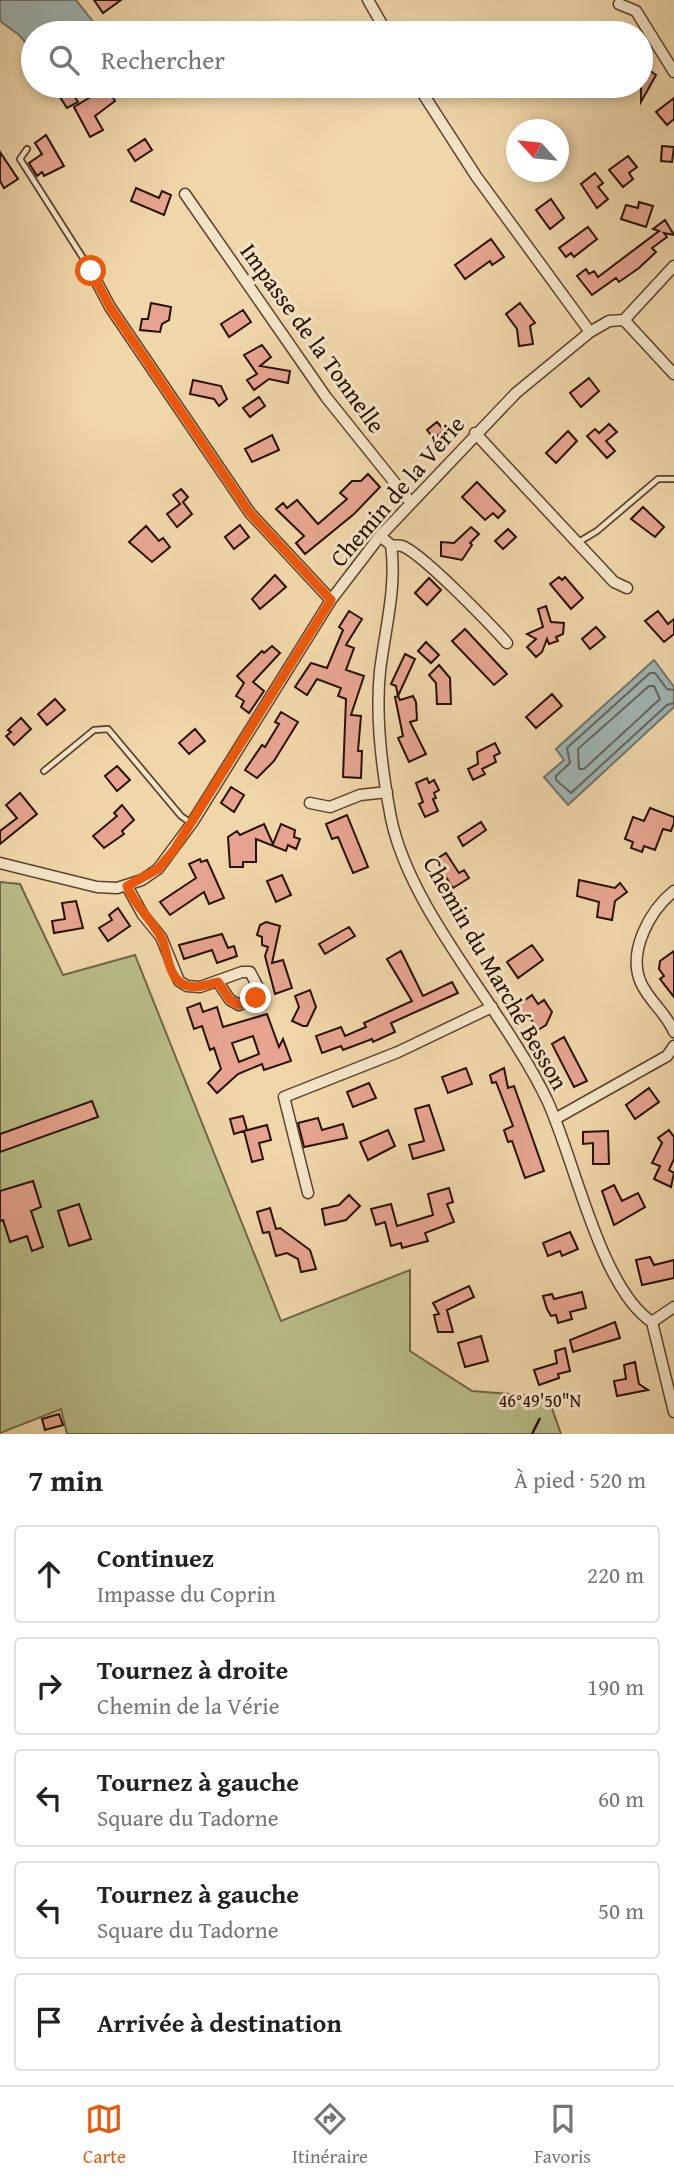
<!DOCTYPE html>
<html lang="fr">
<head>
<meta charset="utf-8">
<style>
	:root { --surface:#fff; --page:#f6f6f6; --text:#222; --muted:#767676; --line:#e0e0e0; --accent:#ea580c }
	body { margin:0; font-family:"Gentium Book Plus",serif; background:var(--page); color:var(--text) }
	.compass { position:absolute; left:506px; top:119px; width:63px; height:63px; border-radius:50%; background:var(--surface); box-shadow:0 4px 10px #0003; rotate:297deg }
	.stop { position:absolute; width:21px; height:21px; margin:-16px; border:5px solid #ea580c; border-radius:50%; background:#fff }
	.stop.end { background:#ea580c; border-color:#fff; box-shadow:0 2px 7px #0008 }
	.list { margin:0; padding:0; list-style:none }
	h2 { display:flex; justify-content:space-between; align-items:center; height:91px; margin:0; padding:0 28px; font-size:30px }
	h2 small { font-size:23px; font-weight:400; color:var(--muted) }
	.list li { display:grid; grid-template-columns:46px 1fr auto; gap:21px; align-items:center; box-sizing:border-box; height:98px; margin:0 14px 14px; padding:0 14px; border:2px solid var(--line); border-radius:7px }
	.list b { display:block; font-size:26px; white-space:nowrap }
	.list p { margin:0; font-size:23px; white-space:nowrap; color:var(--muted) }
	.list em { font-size:23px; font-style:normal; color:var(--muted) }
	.icon { flex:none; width:38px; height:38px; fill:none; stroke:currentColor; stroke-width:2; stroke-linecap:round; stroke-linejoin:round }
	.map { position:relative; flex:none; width:674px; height:1434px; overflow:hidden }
	.search { position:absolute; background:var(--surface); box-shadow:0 4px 10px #0003; left:21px; right:21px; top:21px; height:77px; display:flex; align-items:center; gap:18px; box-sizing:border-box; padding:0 24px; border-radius:38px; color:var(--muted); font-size:26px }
	.sheet { height:651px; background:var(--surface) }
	nav { display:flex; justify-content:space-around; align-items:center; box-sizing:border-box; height:98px; border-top:2px solid var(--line); background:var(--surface); font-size:19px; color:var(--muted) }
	nav a { display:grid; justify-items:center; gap:4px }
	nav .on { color:var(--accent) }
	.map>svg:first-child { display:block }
	.green { fill:#b9be89; stroke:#706846; stroke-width:2 }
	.water { fill:#a0b6b5; stroke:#70746d; stroke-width:2 }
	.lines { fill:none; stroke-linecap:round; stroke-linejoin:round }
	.shore { stroke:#64645c; stroke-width:2 }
	.building { fill:#e7a591; stroke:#281102; stroke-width:2; fill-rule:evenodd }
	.lane-casing { stroke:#5a422c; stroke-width:8 }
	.street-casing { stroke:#5a422c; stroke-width:13 }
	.lane { stroke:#f5e5c8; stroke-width:4.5 }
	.street { stroke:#f5e5c8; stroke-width:10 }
	.route { stroke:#ea580c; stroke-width:9 }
	.ticks { fill:none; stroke:#281102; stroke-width:2.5 }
	.labels { text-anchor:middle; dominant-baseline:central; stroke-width:6; stroke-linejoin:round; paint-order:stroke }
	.street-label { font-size:24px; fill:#281102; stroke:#f5e5c8 }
	.ticks-label { font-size:18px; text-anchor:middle; fill:#281102; stroke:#f5e5c8; stroke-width:6; stroke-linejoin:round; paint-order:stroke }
</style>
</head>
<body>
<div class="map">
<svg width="674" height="1434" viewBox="0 0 674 1434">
	<rect width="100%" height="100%" fill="#f0d7aa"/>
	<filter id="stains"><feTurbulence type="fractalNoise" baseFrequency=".00286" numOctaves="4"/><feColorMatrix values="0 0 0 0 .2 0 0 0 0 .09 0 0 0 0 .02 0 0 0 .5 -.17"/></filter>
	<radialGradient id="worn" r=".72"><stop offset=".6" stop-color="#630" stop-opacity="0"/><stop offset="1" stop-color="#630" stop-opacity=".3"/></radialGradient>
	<path class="green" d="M0 882 20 884 63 975 135 955 281 1321 410 1270V1351L472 1391 548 1397 561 1434H67L61 1409 0 1433Z"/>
	<path class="water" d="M0 0H76L102 33H33V51L19 35 0 21Z
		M654 660 674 687V707L568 805 544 777 564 760 556 749Z"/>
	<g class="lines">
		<path class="shore" d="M649 686H654L660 699 584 769H579L578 749Z
			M674 690 667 689 655 673H650L567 748 570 763 556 776V780L571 793 667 705 674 703"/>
	</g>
	<path class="building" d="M94 0H121L103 13Z
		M641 65 656 75 641 102Z
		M107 87 115 101 95 116 103 130 90 137 74 107Z
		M69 88 78 102 67 108 58 94Z
		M674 98V119L667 125 656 112Z
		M46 135 64 166 44 176 42 172 37 176 29 163 42 154 35 143Z
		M145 139 152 150 135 161 128 150Z
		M662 146 674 147 672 162 661 161Z
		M0 152 18 179 4 188 0 181Z
		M628 156 637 167 629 173 633 179 623 187 609 170Z
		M595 173 603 183 598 187 608 199 597 208 581 184Z
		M136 188 159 198 162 191 171 195 164 215 131 201Z
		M551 199 564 218 550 229 536 210Z
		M639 202 653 206 646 227 621 219 626 205 638 208Z
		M665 220 674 235 664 233 667 237 652 248 656 252 639 268 619 282 616 278 592 295 577 276 586 269 589 274 594 271 598 277 659 231 653 229Z
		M588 227 597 239 574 257 571 253 566 257 559 248Z
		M491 239 504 257 492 265 490 261 465 279 455 265Z
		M151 303 171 307 169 320 162 324 160 332 140 330 142 319H148Z
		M520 303 535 323 530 326 533 344 519 346 517 329 506 314Z
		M243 310 251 322 229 337 221 324Z
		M262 345 271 357 260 366 290 371 288 383 269 379 254 390 247 380 257 374 244 355Z
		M589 378 599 391 581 407 570 393Z
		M193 380 221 386 227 399 219 406 214 399 190 394Z
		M259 397 265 406 250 417 243 408Z
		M437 422 444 430 434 439 427 430Z
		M609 424 617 432 606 441 615 451 607 458 587 436 595 429 599 433Z
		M568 431 577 441 556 463 546 453Z
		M272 435 279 450 252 462 245 449Z
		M368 474 380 487 354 514 305 554 296 543 304 536 276 509 283 503 287 508 297 500 318 524 347 499 340 493 352 481H361Z
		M477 482 505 511 498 518 493 513 485 520 462 497Z
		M181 489 188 497 183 502 192 514 177 527 167 514 180 504 173 495Z
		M643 507 664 527 655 537 631 519Z
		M240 525 249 537 234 549 225 537Z
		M146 526 159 541 163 538 170 547 152 562 129 542Z
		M471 527 479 534 470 543 472 545 462 560 441 556V542L454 543Z
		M508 529 516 537 503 549 495 541Z
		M275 575 286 587 260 609 252 599Z
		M559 577 562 580 565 577 583 598 571 609 550 584Z
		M429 578 441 590 427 605 415 593Z
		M546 606 551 622 564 623 563 634 556 637 558 641 549 644 547 639 542 652 536 657 527 647 536 639 527 634 543 627 538 609Z
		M349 611 362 619 346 645 354 648 346 670 364 676 351 715 361 716 358 751H362L361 778 343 777 346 699 338 696 341 688 317 679 307 695 295 687 311 663 327 668 343 630 339 627Z
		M658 611 668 624 674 619V634L664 642 645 621Z
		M596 627 605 637 590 649 582 639Z
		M465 629 507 674 494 685 452 641Z
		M426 642 439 655 431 663 418 651Z
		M272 646 280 653 253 682 264 691 249 713 241 707 244 701 236 696 244 683 237 676 262 651 264 653Z
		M405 654 415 659 398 696 400 700 413 696 416 702 417 720 410 722 426 754 409 762 398 738 403 736 395 697 398 696 396 686 391 684Z
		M439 665 450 678 451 704H437L436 683 429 675Z
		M552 694 562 706 536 728 526 717Z
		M55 699 65 710 47 725 38 714Z
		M281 712 298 722 274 761 257 778 245 770 262 745 265 747 279 724 275 722Z
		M21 718 31 729 14 745 6 736 11 732 8 730Z
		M195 729 205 741 189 754 179 743Z
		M495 743 500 753 494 756 496 762 482 769 485 774 473 780 468 769 478 764 477 752Z
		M117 766 130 780 117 791 105 776Z
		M427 778 429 783 434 780 439 790 434 793 436 798 433 799 438 811 425 817 419 804 423 802 416 783Z
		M231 787 244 795 234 812 221 803Z
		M20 793 37 814 0 844V831L17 818 6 805Z
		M122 805 134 820 122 831 124 834 104 848 93 836 117 816 114 813Z
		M650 808 674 817V823L671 831 663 829 655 850 644 846 642 852 631 848 633 842 625 839 633 817 644 821Z
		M347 815 368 867 353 873 338 837 332 839 326 824Z
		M481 822 486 830 463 846 458 837Z
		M264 824 273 844 281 824 295 830 294 837 300 839 296 849 288 845 286 851 256 839V862H243V867H230L228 837 237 831 240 835Z
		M446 853 459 873 464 870 469 878 453 888 435 860Z
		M200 859 201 862 207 860 224 898 209 904 204 892 170 915 160 902 196 878 189 864Z
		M282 875 291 895 276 902 267 881Z
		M579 880 615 888 620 883 627 892 615 901 612 920 597 917 599 902 577 896Z
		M76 901 83 928 54 933 52 921 65 919 62 903Z
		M118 908 130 926 108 941 99 928 112 920 109 915Z
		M266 922 280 926 272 963 283 960 292 988 275 994 265 956 268 947 262 945V937L257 935 260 925Z
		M349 927 355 936 325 954 319 944Z
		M222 934 228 948 234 946 237 956 217 963 212 950 184 959 179 945Z
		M532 945 543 960 518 978 507 962Z
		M401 951 423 996 452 982 458 993 391 1023 395 1032 373 1042 372 1039 343 1050 341 1046 322 1053 316 1036 341 1027 345 1036 366 1027 364 1023 412 1001 387 959Z
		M674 951V997L660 979 664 976 659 969 660 961Z
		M310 990 316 1007 307 1026H303L292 1021 299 1007 295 996Z
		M532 995 538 1004 544 1000 552 1012 546 1025 538 1030 527 1013 523 1015 517 1006Z
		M200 1003 203 1012 217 1007 223 1027 267 1014 279 1047 283 1039 291 1061 264 1070 262 1064 238 1074 217 1093 208 1083 221 1069 214 1048 210 1050 202 1026 194 1029 187 1008ZM253 1036 259 1054 239 1062 232 1043Z
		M564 1037 587 1081 574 1087 552 1044Z
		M466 1068 472 1084 448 1093 442 1077Z
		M504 1068 508 1088 514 1086 544 1171 525 1178 512 1141 508 1142 504 1130 513 1126 496 1082 492 1083 490 1075Z
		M369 1083 376 1098 353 1107 347 1092Z
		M649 1088 659 1102 635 1119 626 1105Z
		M92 1101 98 1117 0 1152V1134Z
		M429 1105 444 1150 413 1159 409 1145 424 1141 415 1109Z
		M243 1116 247 1130 234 1134 230 1119Z
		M318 1118 322 1130 343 1124 347 1138 304 1147 298 1123Z
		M267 1125 271 1140 259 1143 263 1159 252 1162 244 1131Z
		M388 1130 395 1146 368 1160 360 1142Z
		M669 1130 674 1137V1159L669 1170 674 1173 671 1187 654 1179 660 1166 652 1163 662 1143 658 1138Z
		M608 1131 609 1164H593V1143L583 1144V1132Z
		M33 1181 41 1207 31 1211 43 1247 32 1251 27 1236 10 1242 3 1220 0 1221V1191Z
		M614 1185 622 1201 638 1193 645 1207 614 1225 602 1191Z
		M449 1188 453 1202 447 1204 454 1222 425 1233 428 1241 402 1248 401 1243 391 1246 385 1222 376 1225 371 1209 391 1204 397 1226 433 1215 428 1194Z
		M349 1195 360 1206 346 1220 325 1225 322 1209 339 1205Z
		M79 1204 91 1239 69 1246 58 1211Z
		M270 1208 276 1229 280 1228 310 1250 316 1269 301 1272 298 1259 287 1253 276 1256 269 1232 263 1233 257 1212Z
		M570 1232 578 1249 562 1256 560 1251 548 1256 543 1243Z
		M650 1257 654 1265 674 1260V1278L642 1285 636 1260Z
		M469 1286 474 1297 447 1310 453 1332H438L434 1315 439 1314 433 1303Z
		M582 1292 586 1308 570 1312 572 1319 558 1323 556 1315 551 1316 547 1309 543 1296 552 1294 554 1299Z
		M615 1322 620 1338 573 1352 570 1340Z
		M481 1336 488 1361 465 1367 458 1343Z
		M565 1348 570 1371 558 1374 559 1378 539 1385 534 1370 557 1363 555 1351Z
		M635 1362 639 1384 648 1390 617 1396 614 1381 626 1379 624 1365Z
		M59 1414 63 1425 45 1430 42 1419Z"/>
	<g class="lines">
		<defs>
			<path id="lane" d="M27 149 20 159 90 269
				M577 543 597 531 658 479H674
				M44 771 94 730 108 729 181 816 191 823"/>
			<path id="street" d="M368 0 387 33
				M619 4 636 11 674 72
				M418 86 476 176 590 332
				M185 194 326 397 411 503
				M91 271 110 307 250 513 331 600
				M624 320 674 266
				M475 433 614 582 627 588
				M380 536 391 545C397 587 385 629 380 671 375 720 382 771 391 818 410 912 505 1011 547 1100 574 1157 600 1288 652 1322L674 1412
				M391 545C395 546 399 545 402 546 422 553 491 625 507 643
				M310 803 330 807 360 795 387 792
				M0 863 97 887 117 888 142 880 158 869 192 823 331 600 380 536 516 393 590 332 609 321 624 320 674 374
				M127 886 143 915 161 937 179 981 187 986 200 987 242 972H250L260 991 256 998 239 1005 230 1000 218 982
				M674 891C650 910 627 952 641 983 649 1001 667 1014 674 1032
				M555 1119 667 1056 674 1046
				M308 1193 284 1097 398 1052 492 1007
				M652 1322 674 1307"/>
		</defs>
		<use href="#lane" class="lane-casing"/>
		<use href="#street" class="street-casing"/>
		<use href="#lane" class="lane"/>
		<use href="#street" class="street"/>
	</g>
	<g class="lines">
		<path class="route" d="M91 271 110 307 250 513 331 600 174 850 158 869 127 886C135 906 151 919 161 937 168 951 167 972 180 982 191 991 206 985 218 982L230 1000 239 1005 256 998"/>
	</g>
	<path class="ticks" d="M532 1434 540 1418"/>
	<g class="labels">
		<g class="street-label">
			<text transform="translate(313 338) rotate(54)">Impasse de la Tonnelle</text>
			<text transform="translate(397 491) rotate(-49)">Chemin de la Vérie</text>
			<text transform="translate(496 973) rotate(60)">Chemin du Marché Besson</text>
		</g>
	</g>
	<g class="ticks-label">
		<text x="540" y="1407">46°49'50"N</text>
	</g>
	<rect width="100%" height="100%" filter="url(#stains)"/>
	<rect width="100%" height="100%" fill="url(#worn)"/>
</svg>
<svg class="compass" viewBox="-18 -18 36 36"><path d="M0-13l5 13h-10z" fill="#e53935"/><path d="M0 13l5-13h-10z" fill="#767676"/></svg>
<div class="stop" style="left:91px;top:271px"></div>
<div class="stop end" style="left:256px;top:998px"></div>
<div class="search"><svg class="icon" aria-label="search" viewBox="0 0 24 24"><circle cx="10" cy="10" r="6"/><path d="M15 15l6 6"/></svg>Rechercher</div>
</div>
<section class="sheet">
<h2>7 min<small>À pied · 520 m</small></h2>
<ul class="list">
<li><svg class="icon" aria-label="ahead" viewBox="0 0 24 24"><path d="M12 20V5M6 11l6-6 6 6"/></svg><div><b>Continuez</b><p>Impasse du Coprin</p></div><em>220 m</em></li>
<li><svg class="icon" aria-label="right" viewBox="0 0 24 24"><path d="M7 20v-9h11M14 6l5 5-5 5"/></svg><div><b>Tournez à droite</b><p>Chemin de la Vérie</p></div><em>190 m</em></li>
<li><svg class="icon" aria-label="left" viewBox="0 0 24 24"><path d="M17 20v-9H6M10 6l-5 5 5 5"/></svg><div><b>Tournez à gauche</b><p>Square du Tadorne</p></div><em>60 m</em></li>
<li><svg class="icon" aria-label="left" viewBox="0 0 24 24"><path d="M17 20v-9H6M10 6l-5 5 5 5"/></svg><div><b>Tournez à gauche</b><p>Square du Tadorne</p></div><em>50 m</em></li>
<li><svg class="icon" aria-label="arrive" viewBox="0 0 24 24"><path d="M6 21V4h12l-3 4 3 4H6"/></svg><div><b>Arrivée à destination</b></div></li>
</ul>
</section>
<nav>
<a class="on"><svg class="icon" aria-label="map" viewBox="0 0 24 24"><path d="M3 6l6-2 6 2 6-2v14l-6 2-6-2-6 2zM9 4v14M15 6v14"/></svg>Carte</a>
<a><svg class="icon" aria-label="directions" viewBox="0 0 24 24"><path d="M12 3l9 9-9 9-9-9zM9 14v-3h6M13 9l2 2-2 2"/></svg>Itinéraire</a>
<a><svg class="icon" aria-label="saved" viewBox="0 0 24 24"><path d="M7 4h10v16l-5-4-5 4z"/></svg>Favoris</a>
</nav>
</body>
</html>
